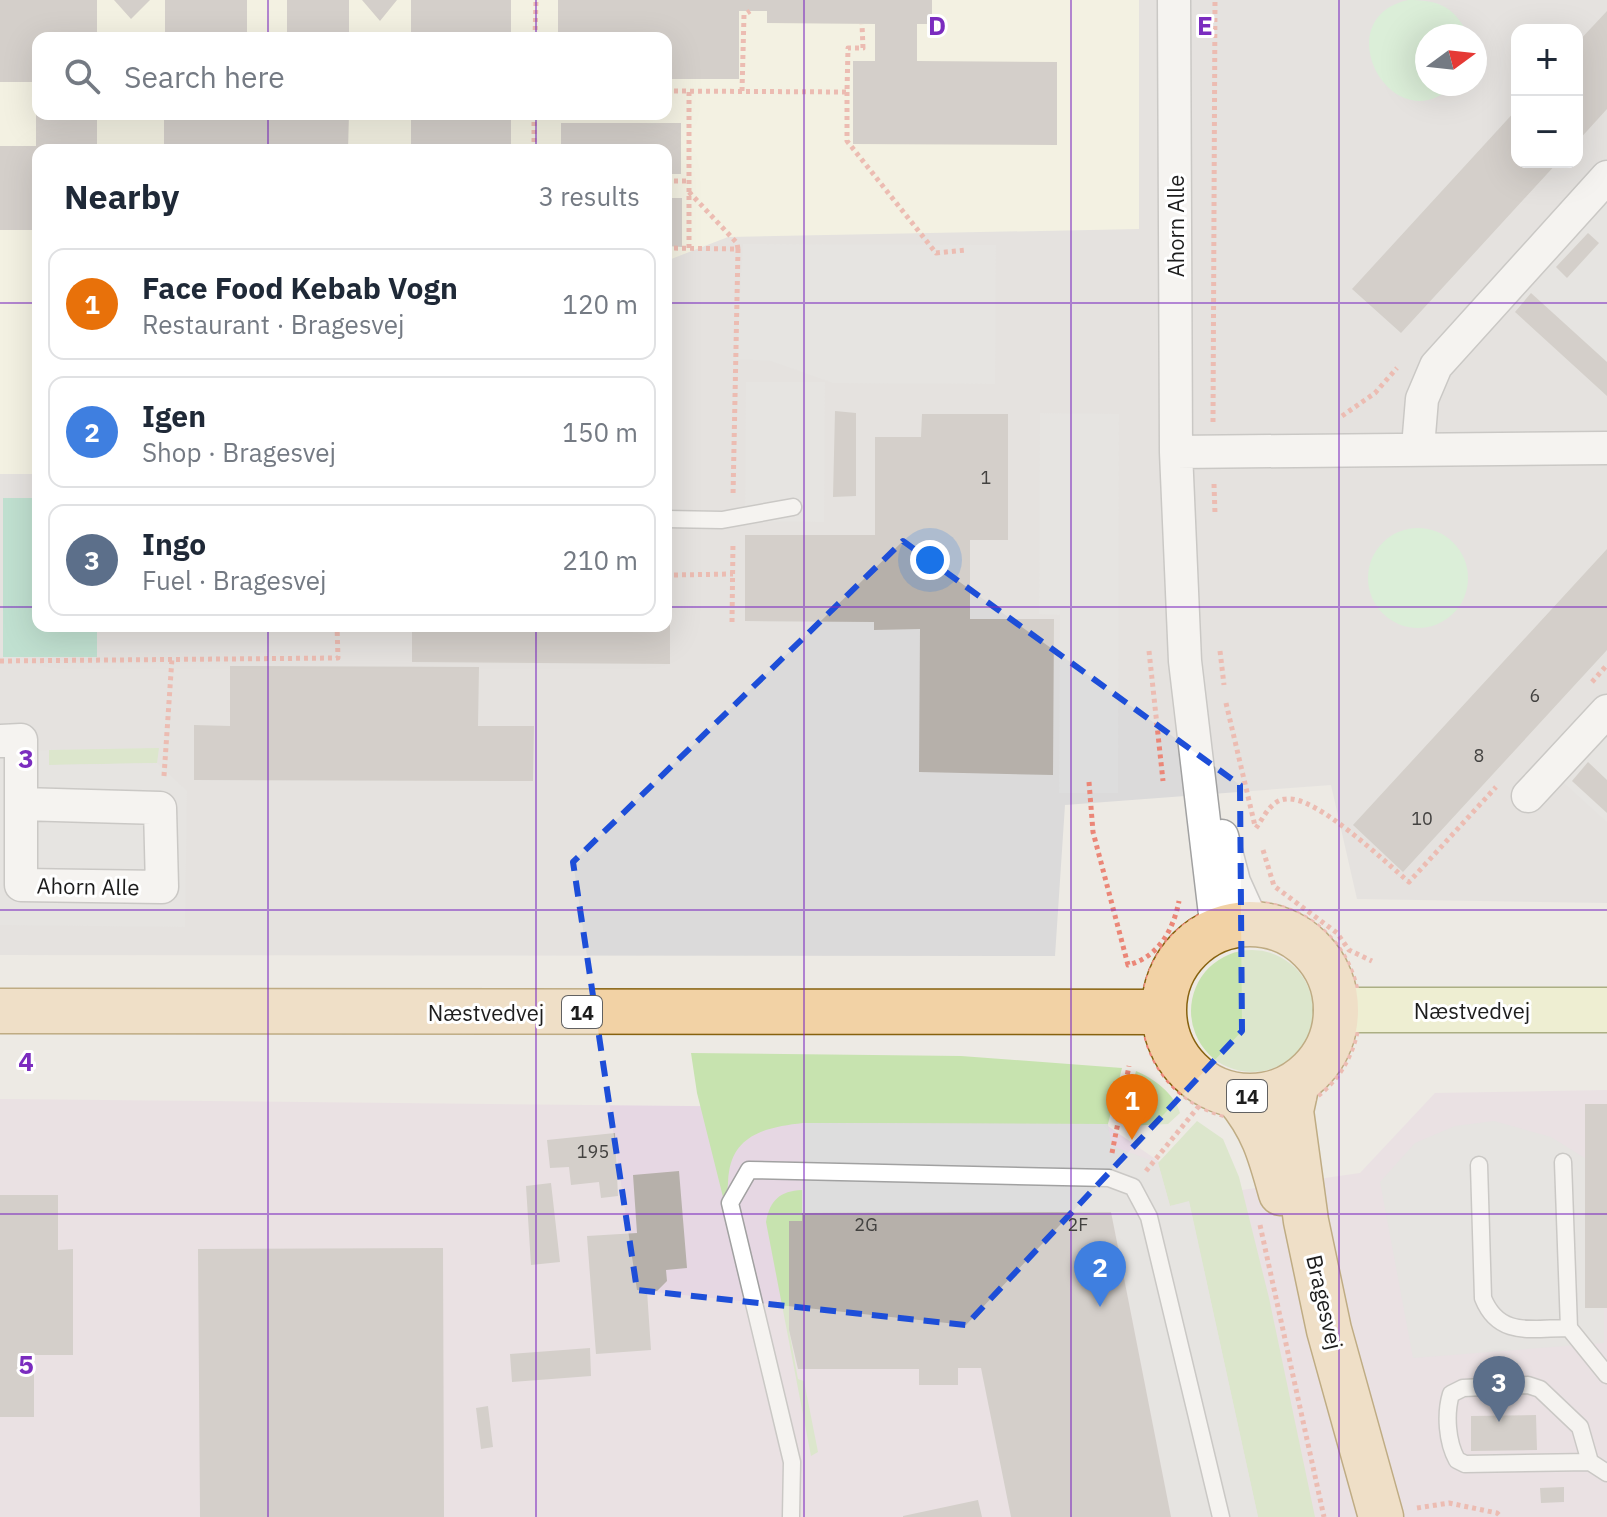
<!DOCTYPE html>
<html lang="en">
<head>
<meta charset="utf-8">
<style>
	:root { --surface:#fff; --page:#f6f6f7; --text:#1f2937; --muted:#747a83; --line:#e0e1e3; --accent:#111827 }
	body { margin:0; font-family:"IBM Plex Sans",sans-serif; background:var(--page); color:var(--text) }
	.controls { position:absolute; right:24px; top:24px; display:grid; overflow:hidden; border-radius:16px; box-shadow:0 8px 32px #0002 }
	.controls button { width:72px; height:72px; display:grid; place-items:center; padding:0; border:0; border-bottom:2px solid var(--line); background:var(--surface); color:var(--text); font:40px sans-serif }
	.compass { position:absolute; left:1415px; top:24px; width:72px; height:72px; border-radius:50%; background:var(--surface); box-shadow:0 8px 32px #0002; rotate:75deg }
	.you { position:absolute; left:930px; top:560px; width:28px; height:28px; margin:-20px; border:6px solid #fff; border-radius:50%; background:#1a73e8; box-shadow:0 0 0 12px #1a73e833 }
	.badge { display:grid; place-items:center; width:52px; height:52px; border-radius:50%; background:var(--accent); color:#fff; font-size:26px; font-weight:700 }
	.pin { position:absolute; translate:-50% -66px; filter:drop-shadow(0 2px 4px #0008) }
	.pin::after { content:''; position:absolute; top:42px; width:28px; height:24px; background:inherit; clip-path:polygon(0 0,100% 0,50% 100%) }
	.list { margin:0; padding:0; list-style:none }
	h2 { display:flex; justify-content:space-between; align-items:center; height:104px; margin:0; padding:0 32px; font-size:34px }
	h2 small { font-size:26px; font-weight:400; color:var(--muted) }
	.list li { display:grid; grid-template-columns:52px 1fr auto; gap:24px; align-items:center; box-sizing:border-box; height:112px; margin:0 16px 16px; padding:0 16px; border:2px solid var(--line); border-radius:16px }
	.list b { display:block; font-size:30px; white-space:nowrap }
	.list p { margin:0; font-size:26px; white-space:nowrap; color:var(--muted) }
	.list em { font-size:26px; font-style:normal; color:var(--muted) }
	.icon { flex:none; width:44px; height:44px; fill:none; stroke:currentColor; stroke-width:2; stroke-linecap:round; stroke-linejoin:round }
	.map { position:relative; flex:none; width:1607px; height:1517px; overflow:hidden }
	.search { position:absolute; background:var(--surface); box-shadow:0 8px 32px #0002; left:32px; top:32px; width:640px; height:88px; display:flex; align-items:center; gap:20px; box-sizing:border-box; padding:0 28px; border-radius:16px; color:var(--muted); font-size:30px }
	.panel { position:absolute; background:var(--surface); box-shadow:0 8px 32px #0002; left:32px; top:144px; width:640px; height:488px; border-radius:16px }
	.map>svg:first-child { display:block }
	.residential { fill:#dbdada; fill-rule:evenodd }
	.industrial { fill:#e6d7e3 }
	.education { fill:#fbfbdf; fill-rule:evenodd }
	.grass { fill:#c7e3af }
	.park { fill:#c5f3ca }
	.pitch { fill:#8ad5b9 }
	.parking { fill:#ddd }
	.building { fill:#b6b0aa }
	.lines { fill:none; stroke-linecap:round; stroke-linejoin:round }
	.lane-casing { stroke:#a1a1a1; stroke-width:19 }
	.street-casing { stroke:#a1a1a1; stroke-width:35 }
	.secondary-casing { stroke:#5d6910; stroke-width:47 }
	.primary-casing { stroke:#87620f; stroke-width:47 }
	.path { stroke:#eb8677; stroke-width:5; stroke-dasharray:4 4; stroke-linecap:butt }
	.lane { stroke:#fff; stroke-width:16 }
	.street { stroke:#fff; stroke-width:32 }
	.secondary { stroke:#eff3bd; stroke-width:44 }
	.primary { stroke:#f2d2a5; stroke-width:44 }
	.marked { fill:none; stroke:#1d4ed8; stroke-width:6; stroke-dasharray:16 10; stroke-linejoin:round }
	.grid { fill:none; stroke:#7b2cbf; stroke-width:2; stroke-opacity:0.55 }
	.labels { text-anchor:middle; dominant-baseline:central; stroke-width:6; stroke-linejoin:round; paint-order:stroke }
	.number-label { font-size:18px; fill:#434240 }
	.shield { fill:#fff; stroke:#616161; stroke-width:2 }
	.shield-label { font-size:20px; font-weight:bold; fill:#1d1d1d }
	.street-label { font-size:22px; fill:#1d1d1d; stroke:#fff }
	.grid-label { font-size:26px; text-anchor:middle; font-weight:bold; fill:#7b2cbf; stroke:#fff; stroke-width:6; stroke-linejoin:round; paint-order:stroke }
</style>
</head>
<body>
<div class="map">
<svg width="1607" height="1517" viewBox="0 0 1607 1517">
	<rect width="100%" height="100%" fill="#edeae4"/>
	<path class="residential" d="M0 0H1607V903L1357 899 1331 785 1065 805 1055 956 0 955ZM1517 30H1577V162H1517ZM1427 36H1475V84H1427ZM38 38H666V114H38ZM38 150H666V626H38Z"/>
	<path class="industrial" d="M1607 1090V1517H0V1099L1085 1110 1207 1195 1360 1173 1435 1093Z"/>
	<path class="education" d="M0 0H1139V229L728 237 666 261V150H38V474H0ZM38 38H666V114H38Z"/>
	<path class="grass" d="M159 748 157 763 49 765V750Z
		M1191 1011a61 61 0 1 1 122 0a61 61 0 1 1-122 0Z
		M691 1053 961 1056 1122 1068 1108 1124 803 1123C769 1127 735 1133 729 1172 727 1182 730 1189 723 1197L697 1093Z
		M1136 1071C1153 1078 1175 1094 1180 1113L1168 1124 1126 1126 1122 1119Z
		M1197 1121 1223 1139 1239 1177 1269 1298 1315 1517H1258L1189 1202 1170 1206 1158 1163Z
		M802 1190V1221L789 1222V1330L798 1379 804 1381 818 1452 811 1456 766 1222C770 1200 780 1191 802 1190Z"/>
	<path class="park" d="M1408 0C1437 0 1452 5 1467 32L1468 36H1427V84H1455C1393 146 1324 19 1408 0Z
		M1368 578a50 50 0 1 1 100 0a50 50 0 1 1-100 0Z"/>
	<path class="pitch" d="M3 498H38V626H97V657H3Z"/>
	<path class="parking" d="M1607 177V386L1503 288Z
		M743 244 996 245 995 384 833 383 771 361 736 359Z
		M746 382H825L824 522 745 521Z
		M1040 413 1119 414 1118 793H1059L1060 615 1039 614Z
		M1607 711V822L1552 772Z
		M49 750V765L157 763 187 791 185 927 0 925V752Z
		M1494 1121 1551 1137 1604 1170V1343L1413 1358 1380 1182 1415 1143 1455 1126Z
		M803 1123 1108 1124 1112 1146 1158 1163 1170 1206 1189 1201 1258 1517H1171L1111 1212 802 1213Z"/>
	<path class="building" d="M0 0H97V38H38V82H0Z
		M114 0H150L131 19Z
		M165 0H247V38H165Z
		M287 0H349V38H287Z
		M362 0H397L380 21Z
		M411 0H511V38H411Z
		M558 0H932V24H917V61L1057 62V145L853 144V61H875V24L767 23V11H739V79H666V38H558Z
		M1607 11V109L1577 142V43Z
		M1517 109V162H1558L1401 333 1352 289Z
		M36 114H97V150H38V230H0V146H36Z
		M164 114H349L348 150H164Z
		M411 114H511V150H411Z
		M561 123H681V174H666V150H561Z
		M666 198H682V247L666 246Z
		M1588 233 1599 243 1567 278 1556 267Z
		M1531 293 1607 362V396L1515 312Z
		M835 411 856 413V496L833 497Z
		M922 414H1008V540H970V619H1054L1053 775 919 772 920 629 874 630V622L745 621V535H875V437H921Z
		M1607 549V650L1403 872 1353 825Z
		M666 595H670V664L412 662V626H666Z
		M230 666 479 667 478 726H534L533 781 194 780V725L230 726Z
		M1588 762 1607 780V813L1572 781Z
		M1585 1104H1607V1308H1585Z
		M615 1133 618 1196 601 1198 599 1182 571 1185 569 1167 550 1168 547 1140Z
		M679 1171 687 1268 666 1270 667 1281 657 1291H647L651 1350 596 1354 587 1236 637 1233 633 1175Z
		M551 1183 560 1262 531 1265 526 1186Z
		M0 1195H58V1250L73 1249V1355H34V1417H0Z
		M1111 1212 1171 1517H1011L981 1368H958V1385H919V1369H798L789 1330V1221H802V1213Z
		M443 1248 444 1517H200L198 1249Z
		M590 1348 591 1376 512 1382 510 1354Z
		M488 1406 493 1447 481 1449 476 1408Z
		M1536 1415 1537 1450 1471 1451V1416Z
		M1564 1487V1502L1541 1503 1540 1488Z
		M978 1500 982 1517H903V1516Z"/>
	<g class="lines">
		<defs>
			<path id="lane" d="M666 519 722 520 793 507
				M1563 1162 1569 1328 1607 1375
				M1479 1165 1483 1298C1499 1338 1532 1328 1569 1328
				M1590 1462 1580 1427 1540 1389 1528 1385 1463 1388 1451 1394C1445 1414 1447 1442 1457 1460L1465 1464 1590 1462 1607 1473
				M791 1517 792 1462 730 1203 749 1170 1109 1178 1133 1187 1149 1217 1221 1517"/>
			<path id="street" d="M1174 0 1176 452 1185 661 1217 931
				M1418 447 1422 399 1436 366 1607 177
				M1176 452 1607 448
				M0 741 21 740V885L162 887 160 808 21 804
				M1528 796 1607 711
				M1222 836 1234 882 1253 924"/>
			<path id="secondary" d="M1336 1010H1607"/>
			<path id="primary" d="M1164 1010a86 86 0 1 1 172 0a86 86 0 1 1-172 0Z
				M0 1011 1164 1012
				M1297 1083 1291 1111 1306 1221 1329 1330 1381 1517
				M1236 1095C1263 1127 1270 1153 1281 1193"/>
		</defs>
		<use href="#lane" class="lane-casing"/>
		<use href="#street" class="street-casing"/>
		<use href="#secondary" class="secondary-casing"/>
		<use href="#primary" class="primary-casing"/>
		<path class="path" d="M535 38 536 0
			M666 91 847 92 848 48H863L862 24
			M742 91 744 15 750 11
			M847 92V141L936 253 966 250
			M534 150V114
			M666 181H689
			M689 192 737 243 738 249
			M666 248 738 249 733 496
			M689 248V91
			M1342 416 1375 393 1397 368
			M1213 422 1215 0
			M1214 484 1215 514
			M674 575 733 574
			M732 622 733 542
			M1149 651 1163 781
			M1220 651 1224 685
			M0 661 338 658 337 626
			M1592 682 1607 665
			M1226 703 1255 826
			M164 776 172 658
			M1089 782 1093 832 1128 965C1158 957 1173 931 1179 901
			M1256 828C1264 817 1271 800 1286 799 1316 795 1386 863 1409 882L1496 787
			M1263 850 1274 886 1337 933 1349 950 1372 961
			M1143 1011a108 108 0 1 1 216 0a108 108 0 1 1-216 0Z
			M1112 1153 1129 1066
			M1146 1171 1199 1106
			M1260 1225 1324 1517
			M1417 1508 1449 1503 1497 1513 1501 1517"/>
		<use href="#lane" class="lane"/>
		<use href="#street" class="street"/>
		<use href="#secondary" class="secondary"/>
		<use href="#primary" class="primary"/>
	</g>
	<path d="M0 0H1607V1517H0ZM903 541 1240 785 1242 1031 966 1325 637 1290 573 862Z" fill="#edeae4" fill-opacity=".55" fill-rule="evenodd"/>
	<path class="marked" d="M903 541 1240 785 1242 1031 966 1325 637 1290 573 862Z"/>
	<path class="grid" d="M268 0V38M536 0V38M804 0V1517M1071 0V1517M1339 0V1517M268 114V150M536 114V150M0 303H38M666 303H1607M0 607H38M666 607H1607M268 626V1517M536 626V1517M0 910H1607M0 1214H1607"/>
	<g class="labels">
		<g class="number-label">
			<text x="986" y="477">1</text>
			<text x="1535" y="695">6</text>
			<text x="1479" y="755">8</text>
			<text x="1422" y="818">10</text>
			<text x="593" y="1151">195</text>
			<text x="866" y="1224">2G</text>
			<text x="1078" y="1224">2F</text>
		</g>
		<g class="shield">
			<rect x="562" y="996" width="40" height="32" rx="6"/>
			<rect x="1227" y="1080" width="40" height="32" rx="6"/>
		</g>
		<g class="shield-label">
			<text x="582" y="1012">14</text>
			<text x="1247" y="1096">14</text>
		</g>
		<g class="street-label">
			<text transform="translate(1175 226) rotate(-90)">Ahorn Alle</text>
			<text transform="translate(88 886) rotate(1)">Ahorn Alle</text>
			<text x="1472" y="1010">Næstvedvej</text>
			<text x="486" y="1012">Næstvedvej</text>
			<text transform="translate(1325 1302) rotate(77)">Bragesvej</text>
		</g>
	</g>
	<g class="grid-label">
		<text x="937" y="35">D</text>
		<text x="1205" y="35">E</text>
		<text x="26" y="768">3</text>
		<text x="26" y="1071">4</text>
		<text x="26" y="1374">5</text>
	</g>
</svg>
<div class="controls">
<button>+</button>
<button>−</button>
</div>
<svg class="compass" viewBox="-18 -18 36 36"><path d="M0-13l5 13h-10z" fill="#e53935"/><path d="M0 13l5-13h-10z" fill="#747a83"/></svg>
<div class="you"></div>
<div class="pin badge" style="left:1132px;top:1140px;background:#e8710a">1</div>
<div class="pin badge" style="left:1100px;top:1307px;background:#3f7fe0">2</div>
<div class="pin badge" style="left:1499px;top:1422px;background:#5c6f8a">3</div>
<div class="search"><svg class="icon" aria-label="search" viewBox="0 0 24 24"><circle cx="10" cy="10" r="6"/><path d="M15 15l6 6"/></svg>Search here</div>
<section class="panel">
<h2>Nearby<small>3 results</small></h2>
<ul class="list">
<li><span class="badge" style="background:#e8710a">1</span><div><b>Face Food Kebab Vogn</b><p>Restaurant · Bragesvej</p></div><em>120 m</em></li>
<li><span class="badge" style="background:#3f7fe0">2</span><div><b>Igen</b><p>Shop · Bragesvej</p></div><em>150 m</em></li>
<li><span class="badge" style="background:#5c6f8a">3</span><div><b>Ingo</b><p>Fuel · Bragesvej</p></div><em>210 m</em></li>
</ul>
</section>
</div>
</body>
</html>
